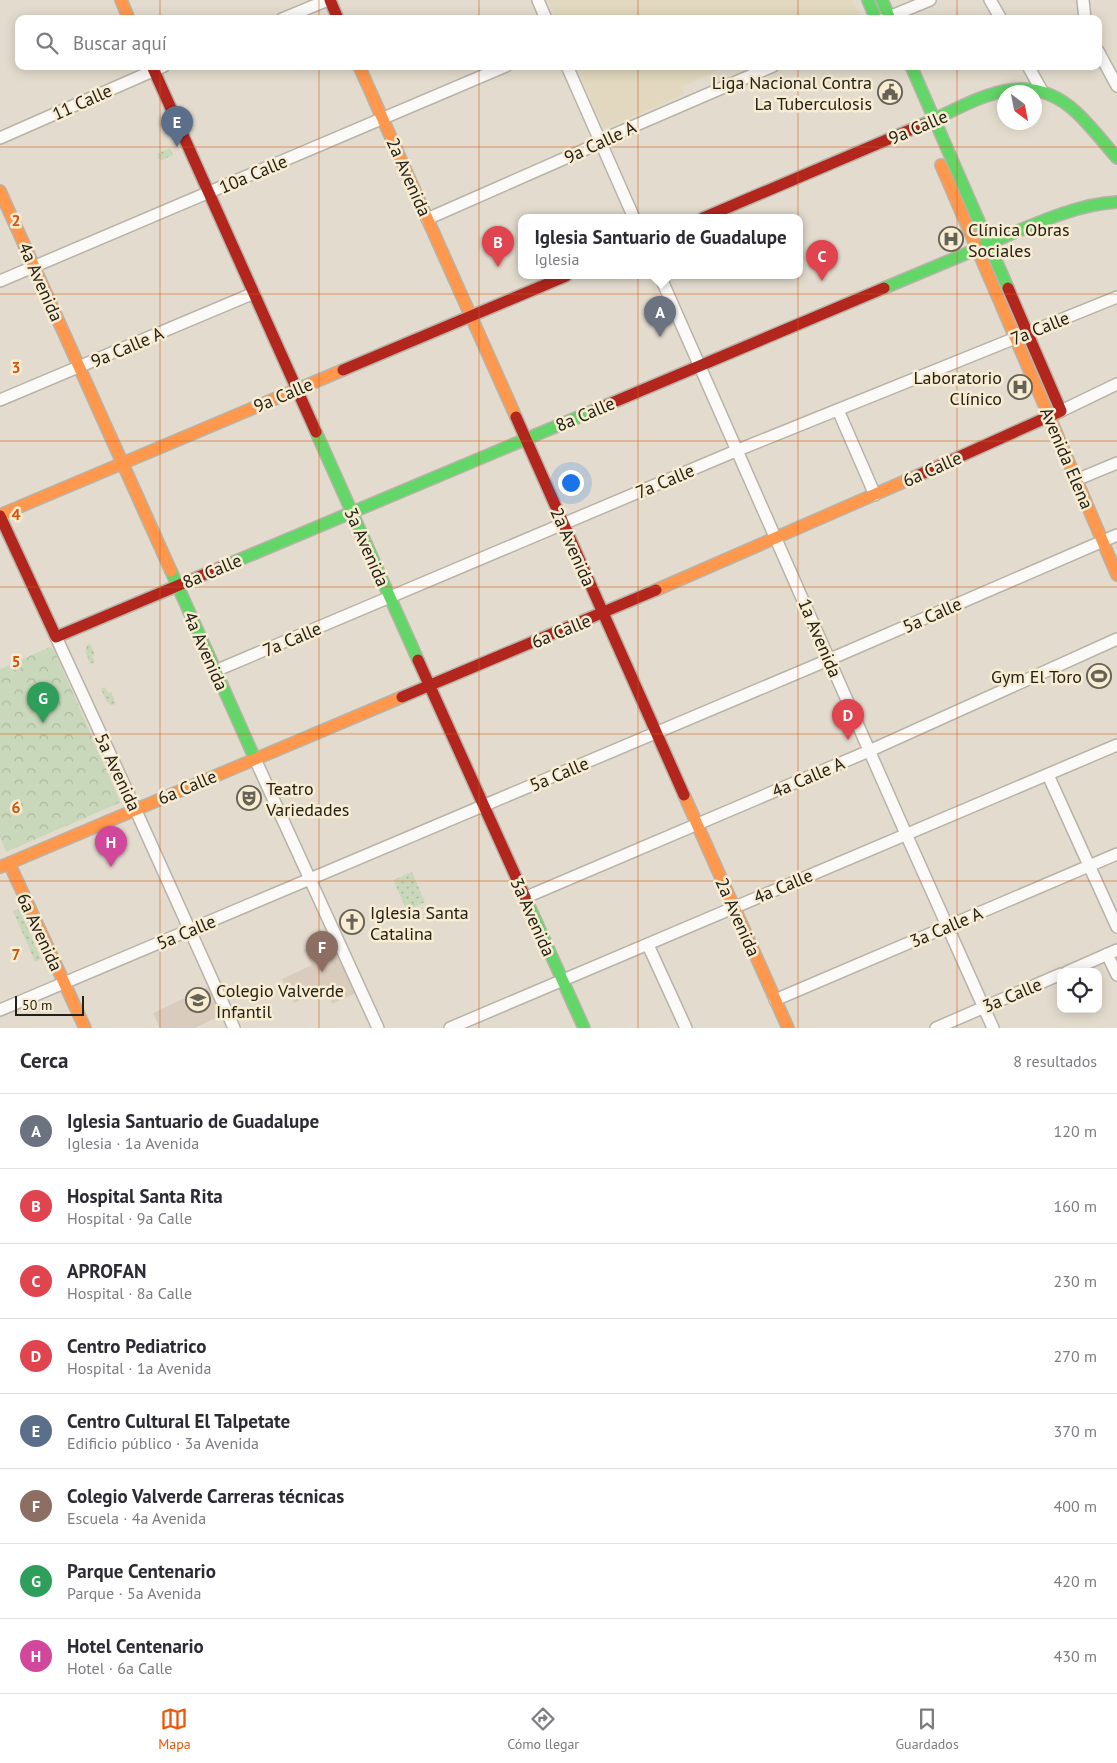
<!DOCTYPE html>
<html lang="es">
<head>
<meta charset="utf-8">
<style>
	:root { --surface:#fff; --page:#f2f2f3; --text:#2b2b33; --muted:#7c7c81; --line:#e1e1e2; --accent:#ea580c }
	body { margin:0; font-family:"PT Sans",sans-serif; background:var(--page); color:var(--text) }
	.controls { position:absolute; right:15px; bottom:15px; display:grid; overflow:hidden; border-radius:10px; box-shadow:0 2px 12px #0003 }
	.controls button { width:45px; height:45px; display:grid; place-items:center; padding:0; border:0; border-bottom:1px solid var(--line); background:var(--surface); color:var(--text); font:25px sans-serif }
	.compass { position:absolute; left:997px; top:85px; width:45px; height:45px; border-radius:50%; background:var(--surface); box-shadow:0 2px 12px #0003; rotate:148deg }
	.scale { position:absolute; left:15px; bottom:12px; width:69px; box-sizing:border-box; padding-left:5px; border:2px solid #242016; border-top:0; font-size:14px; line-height:18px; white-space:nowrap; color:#242016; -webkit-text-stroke:4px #f8edd3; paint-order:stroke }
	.you { position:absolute; left:570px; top:482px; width:18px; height:18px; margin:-12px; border:4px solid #fff; border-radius:50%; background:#1a73e8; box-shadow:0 0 0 8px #1a73e833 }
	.badge { display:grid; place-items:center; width:32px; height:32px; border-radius:50%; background:var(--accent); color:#fff; font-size:16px; font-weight:700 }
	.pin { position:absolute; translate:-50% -41px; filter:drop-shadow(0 1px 2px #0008) }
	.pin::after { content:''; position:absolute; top:26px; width:18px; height:15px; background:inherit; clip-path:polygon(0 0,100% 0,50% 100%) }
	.popup { position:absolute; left:518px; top:214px; width:285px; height:65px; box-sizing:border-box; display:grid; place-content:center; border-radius:10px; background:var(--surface); filter:drop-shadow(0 1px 4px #0005); font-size:16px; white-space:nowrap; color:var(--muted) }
	.popup b { font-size:19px; color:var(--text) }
	.popup::after { content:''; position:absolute; left:50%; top:100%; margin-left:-10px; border:10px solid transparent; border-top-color:var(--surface) }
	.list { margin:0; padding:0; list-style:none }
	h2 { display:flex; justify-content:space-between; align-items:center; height:65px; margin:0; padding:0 20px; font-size:21px }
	h2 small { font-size:16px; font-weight:400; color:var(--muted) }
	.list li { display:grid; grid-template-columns:32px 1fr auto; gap:15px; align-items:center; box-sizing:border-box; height:75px; padding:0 20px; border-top:1px solid var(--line) }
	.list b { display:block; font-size:19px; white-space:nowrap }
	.list p { margin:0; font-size:16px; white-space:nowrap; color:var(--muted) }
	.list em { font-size:16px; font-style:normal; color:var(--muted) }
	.icon { flex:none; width:28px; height:28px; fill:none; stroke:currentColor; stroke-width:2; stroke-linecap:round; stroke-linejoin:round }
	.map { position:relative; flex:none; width:1117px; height:1028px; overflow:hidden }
	.search { position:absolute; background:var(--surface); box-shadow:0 2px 12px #0003; left:15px; right:15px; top:15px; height:55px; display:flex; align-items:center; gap:12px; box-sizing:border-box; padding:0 18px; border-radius:10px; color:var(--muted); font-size:19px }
	.sheet { height:665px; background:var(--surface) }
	nav { display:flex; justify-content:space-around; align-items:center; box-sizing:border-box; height:70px; border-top:1px solid var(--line); background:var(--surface); font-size:14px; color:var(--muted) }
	nav a { display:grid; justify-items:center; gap:2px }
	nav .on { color:var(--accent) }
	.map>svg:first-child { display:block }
	.built { fill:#e2d8bf }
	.education { fill:#d9ccbd }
	.park { fill:url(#park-crowns) }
	.garden { fill:url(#garden-dots) }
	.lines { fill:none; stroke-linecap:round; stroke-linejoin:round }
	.street-casing { stroke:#b8b3a8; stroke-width:14 }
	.fast-casing { stroke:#b8b3a8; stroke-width:14 }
	.slow-casing { stroke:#b8b3a8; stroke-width:14 }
	.jam-casing { stroke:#b8b3a8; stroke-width:14 }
	.street { stroke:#fbfaf8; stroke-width:11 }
	.fast { stroke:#63d668; stroke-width:11 }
	.slow { stroke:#ff974d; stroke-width:11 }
	.jam { stroke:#b3261e; stroke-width:11 }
	.grid { fill:none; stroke:#d4530d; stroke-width:1; stroke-opacity:0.55 }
	.labels { text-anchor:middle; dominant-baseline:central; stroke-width:5; stroke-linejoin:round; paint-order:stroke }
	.poi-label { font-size:18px; fill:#242016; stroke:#f8edd3; text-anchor:start }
	.street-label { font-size:18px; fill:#242016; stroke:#f8edd3 }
	.grid-label { font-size:16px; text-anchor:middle; font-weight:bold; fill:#d4530d; stroke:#f8edd3; stroke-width:5; stroke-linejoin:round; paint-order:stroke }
</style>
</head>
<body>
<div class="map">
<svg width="1117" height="1028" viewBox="0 0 1117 1028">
	<defs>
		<pattern id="park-crowns" width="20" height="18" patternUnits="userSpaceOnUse" patternTransform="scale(1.25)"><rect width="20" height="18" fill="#c9d8ba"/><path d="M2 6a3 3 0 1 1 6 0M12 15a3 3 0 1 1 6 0" fill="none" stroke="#acb99f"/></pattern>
		<pattern id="garden-dots" width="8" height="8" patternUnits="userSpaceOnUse" patternTransform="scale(1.25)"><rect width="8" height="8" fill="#c9d8ba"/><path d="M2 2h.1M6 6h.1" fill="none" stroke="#acb99f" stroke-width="1.8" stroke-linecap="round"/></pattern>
	</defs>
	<rect width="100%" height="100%" fill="#e3dcce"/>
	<path class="built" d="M548 0H853L860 16 853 19H556Z
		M576 66H726L682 87 684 94 604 129Z"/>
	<path class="education" d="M332 936 356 993 332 1004 326 988 294 1003 282 979 312 965 304 950Z
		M210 986 222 1015 195 1028H160L153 1013Z"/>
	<path class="park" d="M50 647 54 650 120 801 119 803 6 852 0 837V669Z"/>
	<path class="garden" d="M170 148 173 155 160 161 157 154Z
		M90 643 95 655 92 656 95 662 90 664 85 650 87 645Z
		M105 687 108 693 111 692 116 704 111 705 106 701 101 689Z
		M412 872 425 902 407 911 393 880Z
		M19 908 41 959 35 962 13 911Z"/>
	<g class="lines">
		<defs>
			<path id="street" d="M538 0 546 19
				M990 0 1001 19
				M1083 0 1085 19
				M282 19 328 0
				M884 19 930 0
				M1098 51 1117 86
				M567 66 634 218
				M1028 66 1042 91
				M0 138 164 66
				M427 219 586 149 613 135 773 66
				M660 276 906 834 993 1028
				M0 281 506 66
				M0 400 254 293
				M838 410 875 495
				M1061 411 1117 384
				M1076 480 1117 463
				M56 637 128 793 234 1028
				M215 671 738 450 1117 297
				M255 759 378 1028
				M1048 775 1117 927
				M524 898 869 751 1117 639
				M648 945 686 1028
				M1107 954 1117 975
				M1067 972 1117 950
				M775 1000 1117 854
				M0 1010 821 663 1117 535
				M450 1028 1117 745
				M936 1028 1061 974"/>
			<path id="fast" d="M868 0 876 19
				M882 0 890 19
				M911 66 1008 288
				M924 124C976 101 1025 65 1076 112 1091 126 1104 143 1117 158
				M978 248C1020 231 1072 204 1117 202
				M884 288 977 249
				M316 432 418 660
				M222 567 595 410
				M171 571 255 759
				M525 897 584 1028"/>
			<path id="slow" d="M121 0 129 19
				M359 66 516 417
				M941 165 1049 416
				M0 191 171 571
				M1049 416 1117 575
				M0 515 343 370
				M656 590 919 475
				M684 795 788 1028
				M9 863 85 1028
				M0 867 402 697"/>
			<path id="jam" d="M330 0 338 19
				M152 66 316 432
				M703 218 924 124
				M343 370 566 276
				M595 410 884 288
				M516 417 684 795
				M919 475 1061 411 1008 288
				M0 516 56 637 222 567
				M418 660 525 897
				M402 697 656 590"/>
		</defs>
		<use href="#street" class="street-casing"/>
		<use href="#fast" class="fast-casing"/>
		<use href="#slow" class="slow-casing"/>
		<use href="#jam" class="jam-casing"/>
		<use href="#street" class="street"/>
		<use href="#fast" class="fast"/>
		<use href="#slow" class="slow"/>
		<use href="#jam" class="jam"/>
	</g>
	<path class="grid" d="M160 0V19M319 0V19M479 0V19M638 0V19M798 0V19M957 0V19M160 66V1028M319 66V1028M479 66V1028M638 66V1028M798 66V1028M957 66V1028M0 147H1117M0 294H1117M0 441H1117M0 587H1117M0 734H1117M0 881H1117"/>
	<defs>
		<symbol id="civic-ring" viewBox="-11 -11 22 22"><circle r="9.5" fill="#f8edd3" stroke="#676256" stroke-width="1.5"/><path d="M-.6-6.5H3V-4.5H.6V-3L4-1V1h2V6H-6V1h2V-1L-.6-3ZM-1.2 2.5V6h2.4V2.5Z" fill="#676256"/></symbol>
		<symbol id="hospital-ring" viewBox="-11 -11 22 22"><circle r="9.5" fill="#f8edd3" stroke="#676256" stroke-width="1.5"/><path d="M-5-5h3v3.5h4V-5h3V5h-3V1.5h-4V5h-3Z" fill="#676256"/></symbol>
		<symbol id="stadium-ring" viewBox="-11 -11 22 22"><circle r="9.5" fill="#f8edd3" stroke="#676256" stroke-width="1.5"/><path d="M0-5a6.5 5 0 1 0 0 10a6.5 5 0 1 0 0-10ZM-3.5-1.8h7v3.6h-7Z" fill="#676256"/></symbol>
		<symbol id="theatre-ring" viewBox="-11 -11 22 22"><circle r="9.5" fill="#f8edd3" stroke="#676256" stroke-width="1.5"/><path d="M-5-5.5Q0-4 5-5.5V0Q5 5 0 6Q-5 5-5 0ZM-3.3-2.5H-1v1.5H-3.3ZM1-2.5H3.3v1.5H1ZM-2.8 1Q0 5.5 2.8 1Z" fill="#676256"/></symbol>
		<symbol id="church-ring" viewBox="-11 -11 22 22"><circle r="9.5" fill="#f8edd3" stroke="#676256" stroke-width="1.5"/><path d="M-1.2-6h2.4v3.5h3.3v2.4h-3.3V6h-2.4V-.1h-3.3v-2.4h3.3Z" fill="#676256"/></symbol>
		<symbol id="school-ring" viewBox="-11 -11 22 22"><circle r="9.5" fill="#f8edd3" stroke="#676256" stroke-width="1.5"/><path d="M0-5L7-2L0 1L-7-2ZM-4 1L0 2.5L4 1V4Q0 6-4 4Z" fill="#676256"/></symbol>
	</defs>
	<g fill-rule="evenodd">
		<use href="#civic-ring" x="876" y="78" width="28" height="28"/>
		<use href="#hospital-ring" x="937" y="225" width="28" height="28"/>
		<use href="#hospital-ring" x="1006" y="373" width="28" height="28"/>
		<use href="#stadium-ring" x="1085" y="662" width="28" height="28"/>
		<use href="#theatre-ring" x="235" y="784" width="28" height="28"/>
		<use href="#church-ring" x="338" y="908" width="28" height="28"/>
		<use href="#school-ring" x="184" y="986" width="28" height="28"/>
	</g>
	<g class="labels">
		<g class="poi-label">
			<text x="872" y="82" text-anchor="end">Liga Nacional Contra<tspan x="872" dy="21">La Tuberculosis</tspan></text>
			<text x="968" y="229">Clínica Obras<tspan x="968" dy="21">Sociales</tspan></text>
			<text x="1002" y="377" text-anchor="end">Laboratorio<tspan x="1002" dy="21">Clínico</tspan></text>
			<text x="1082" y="676" text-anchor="end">Gym El Toro</text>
			<text x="266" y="788">Teatro<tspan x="266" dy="21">Variedades</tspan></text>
			<text x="370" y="912">Iglesia Santa<tspan x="370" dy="21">Catalina</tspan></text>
			<text x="216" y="990">Colegio Valverde<tspan x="216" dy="21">Infantil</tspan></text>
		</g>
		<g class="street-label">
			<text transform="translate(82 102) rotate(-24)">11 Calle</text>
			<text transform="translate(918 127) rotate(-23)">9a Calle</text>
			<text transform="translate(600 142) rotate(-25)">9a Calle A</text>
			<text transform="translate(253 174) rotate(-23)">10a Calle</text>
			<text transform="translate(409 177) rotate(66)">2a Avenida</text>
			<text transform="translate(41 282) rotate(66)">4a Avenida</text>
			<text transform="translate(1040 328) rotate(-22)">7a Calle</text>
			<text transform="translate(127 347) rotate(-23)">9a Calle A</text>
			<text transform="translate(283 395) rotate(-23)">9a Calle</text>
			<text transform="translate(585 414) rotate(-23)">8a Calle</text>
			<text transform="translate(1067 458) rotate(67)">Avenida Elena</text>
			<text transform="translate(932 469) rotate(-24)">6a Calle</text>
			<text transform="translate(665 481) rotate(-23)">7a Calle</text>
			<text transform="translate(367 547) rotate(66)">3a Avenida</text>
			<text transform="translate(573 547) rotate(66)">2a Avenida</text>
			<text transform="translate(212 571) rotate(-23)">8a Calle</text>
			<text transform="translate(932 615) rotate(-24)">5a Calle</text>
			<text transform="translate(561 631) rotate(-22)">6a Calle</text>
			<text transform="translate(820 638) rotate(67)">1a Avenida</text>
			<text transform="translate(292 639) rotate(-23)">7a Calle</text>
			<text transform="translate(206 651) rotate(66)">4a Avenida</text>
			<text transform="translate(118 772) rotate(65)">5a Avenida</text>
			<text transform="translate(559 774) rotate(-23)">5a Calle</text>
			<text transform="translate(808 777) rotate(-23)">4a Calle A</text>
			<text transform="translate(187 787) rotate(-23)">6a Calle</text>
			<text transform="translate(783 886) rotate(-23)">4a Calle</text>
			<text transform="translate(533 917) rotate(66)">3a Avenida</text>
			<text transform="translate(738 917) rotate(66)">2a Avenida</text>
			<text transform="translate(946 927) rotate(-23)">3a Calle A</text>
			<text transform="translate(40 932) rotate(65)">6a Avenida</text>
			<text transform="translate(186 932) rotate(-23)">5a Calle</text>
			<text transform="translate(1012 995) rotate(-23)">3a Calle</text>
		</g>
	</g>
	<g class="grid-label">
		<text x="16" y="226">2</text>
		<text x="16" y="373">3</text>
		<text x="16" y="520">4</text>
		<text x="16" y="667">5</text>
		<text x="16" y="813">6</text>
		<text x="16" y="960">7</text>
	</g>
</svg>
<div class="controls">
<button><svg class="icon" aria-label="locate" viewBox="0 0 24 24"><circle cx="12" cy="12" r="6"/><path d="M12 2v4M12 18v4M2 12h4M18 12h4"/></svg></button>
</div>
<svg class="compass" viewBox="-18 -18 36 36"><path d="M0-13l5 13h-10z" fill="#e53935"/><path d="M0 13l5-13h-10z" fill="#7c7c81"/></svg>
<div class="scale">50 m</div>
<div class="you"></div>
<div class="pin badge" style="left:660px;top:337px;background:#6b7280">A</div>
<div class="popup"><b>Iglesia Santuario de Guadalupe</b>Iglesia</div>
<div class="pin badge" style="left:498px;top:267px;background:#e0444e">B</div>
<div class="pin badge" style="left:822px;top:281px;background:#e0444e">C</div>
<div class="pin badge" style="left:848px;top:740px;background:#e0444e">D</div>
<div class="pin badge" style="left:177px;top:147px;background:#5c6f8a">E</div>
<div class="pin badge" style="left:322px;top:972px;background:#8d6e63">F</div>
<div class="pin badge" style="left:43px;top:723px;background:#2e9e5b">G</div>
<div class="pin badge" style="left:111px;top:867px;background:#d1479c">H</div>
<div class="search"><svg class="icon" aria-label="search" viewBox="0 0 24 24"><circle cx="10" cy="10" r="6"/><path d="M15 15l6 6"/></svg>Buscar aquí</div>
</div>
<section class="sheet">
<h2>Cerca<small>8 resultados</small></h2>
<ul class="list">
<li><span class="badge" style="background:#6b7280">A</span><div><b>Iglesia Santuario de Guadalupe</b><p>Iglesia · 1a Avenida</p></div><em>120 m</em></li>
<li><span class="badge" style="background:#e0444e">B</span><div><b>Hospital Santa Rita</b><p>Hospital · 9a Calle</p></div><em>160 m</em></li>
<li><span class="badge" style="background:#e0444e">C</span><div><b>APROFAN</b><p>Hospital · 8a Calle</p></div><em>230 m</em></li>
<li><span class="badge" style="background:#e0444e">D</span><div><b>Centro Pediatrico</b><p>Hospital · 1a Avenida</p></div><em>270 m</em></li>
<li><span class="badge" style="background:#5c6f8a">E</span><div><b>Centro Cultural El Talpetate</b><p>Edificio público · 3a Avenida</p></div><em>370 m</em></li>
<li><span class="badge" style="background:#8d6e63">F</span><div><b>Colegio Valverde Carreras técnicas</b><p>Escuela · 4a Avenida</p></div><em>400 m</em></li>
<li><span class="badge" style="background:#2e9e5b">G</span><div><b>Parque Centenario</b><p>Parque · 5a Avenida</p></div><em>420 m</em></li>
<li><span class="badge" style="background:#d1479c">H</span><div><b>Hotel Centenario</b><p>Hotel · 6a Calle</p></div><em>430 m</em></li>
</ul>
</section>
<nav>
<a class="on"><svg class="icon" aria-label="map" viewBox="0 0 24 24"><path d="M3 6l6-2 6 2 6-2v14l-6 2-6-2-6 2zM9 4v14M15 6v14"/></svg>Mapa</a>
<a><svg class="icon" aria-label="directions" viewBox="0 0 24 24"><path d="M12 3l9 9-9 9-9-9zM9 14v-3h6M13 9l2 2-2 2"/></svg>Cómo llegar</a>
<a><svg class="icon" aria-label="saved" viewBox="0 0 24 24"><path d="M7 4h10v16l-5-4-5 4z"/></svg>Guardados</a>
</nav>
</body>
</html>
